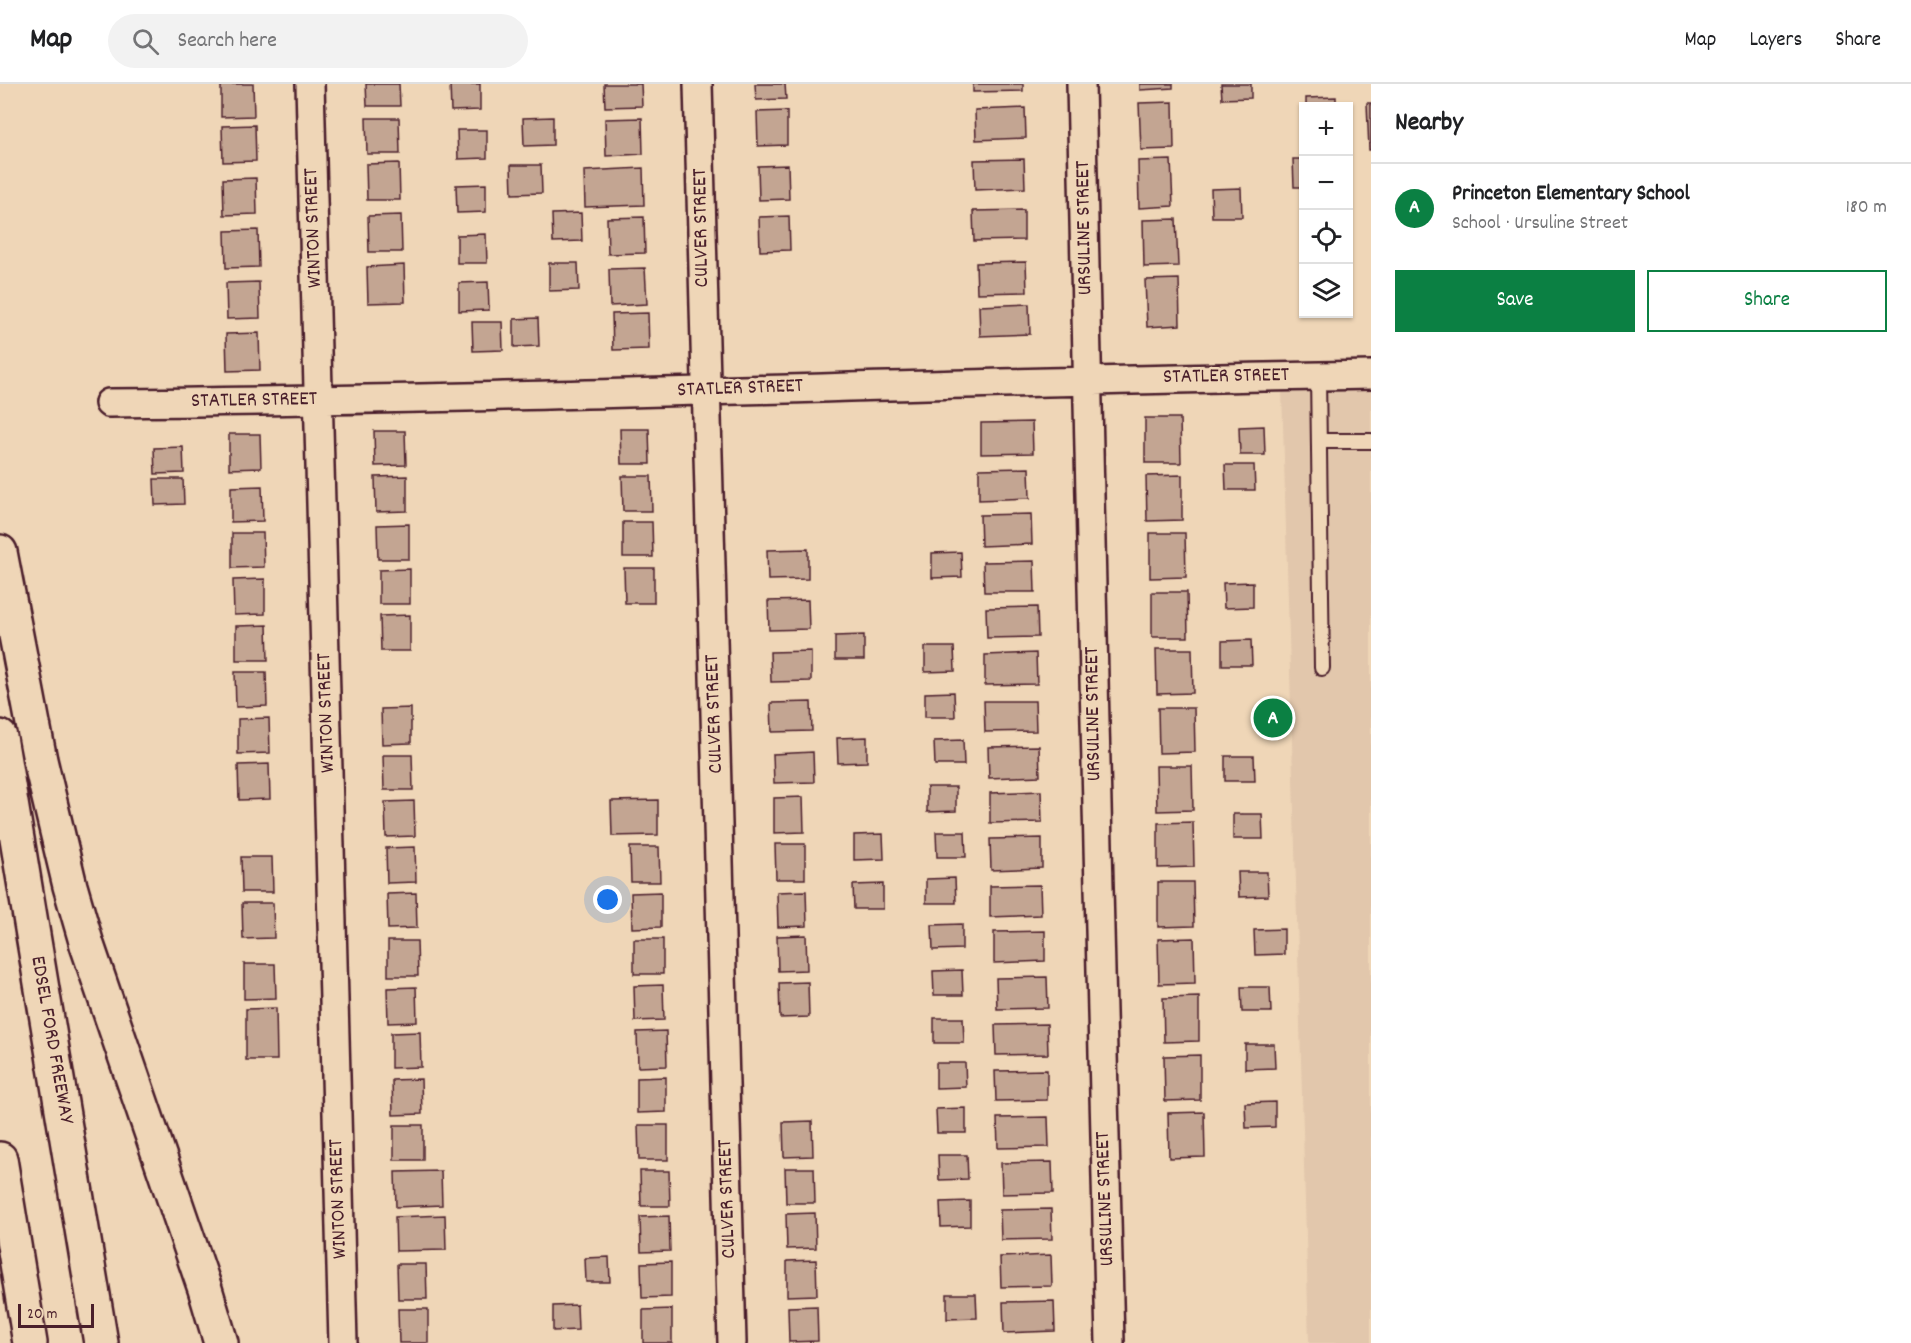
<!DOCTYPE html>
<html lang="en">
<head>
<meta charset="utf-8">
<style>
	:root { --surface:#fff; --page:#f2f2f2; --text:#202124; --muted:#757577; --line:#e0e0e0; --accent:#0b8043 }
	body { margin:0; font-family:Dekko,sans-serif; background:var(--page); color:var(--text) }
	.controls { position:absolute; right:18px; top:18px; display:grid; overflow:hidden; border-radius:0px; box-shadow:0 2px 4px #0004 }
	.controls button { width:54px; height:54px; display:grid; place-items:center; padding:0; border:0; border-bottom:2px solid var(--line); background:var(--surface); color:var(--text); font:30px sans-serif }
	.scale { position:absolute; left:18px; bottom:15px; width:76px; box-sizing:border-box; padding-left:6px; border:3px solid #4a1f2b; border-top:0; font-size:16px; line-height:21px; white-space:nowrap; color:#4a1f2b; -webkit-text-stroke:4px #efd6b7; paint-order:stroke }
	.you { position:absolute; left:608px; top:816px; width:21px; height:21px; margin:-15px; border:4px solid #fff; border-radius:50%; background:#1a73e8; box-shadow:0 0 0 9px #1a73e833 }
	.badge { display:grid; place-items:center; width:39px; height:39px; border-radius:50%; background:var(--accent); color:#fff; font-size:20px; font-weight:700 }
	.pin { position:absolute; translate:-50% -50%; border:3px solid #fff; box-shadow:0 2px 6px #0006 }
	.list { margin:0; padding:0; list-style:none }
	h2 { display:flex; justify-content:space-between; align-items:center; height:78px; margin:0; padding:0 24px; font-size:26px }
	h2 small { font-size:20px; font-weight:400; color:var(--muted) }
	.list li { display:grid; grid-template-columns:39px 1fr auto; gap:18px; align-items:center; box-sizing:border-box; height:90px; padding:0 24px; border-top:2px solid var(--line) }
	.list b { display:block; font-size:22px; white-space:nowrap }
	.list p { margin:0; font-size:20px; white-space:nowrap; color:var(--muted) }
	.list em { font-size:20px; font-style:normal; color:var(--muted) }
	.actions { display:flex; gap:12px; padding:18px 24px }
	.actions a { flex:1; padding:14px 0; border:2px solid var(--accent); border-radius:0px; text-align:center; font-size:21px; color:var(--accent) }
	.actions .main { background:var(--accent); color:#fff }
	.icon { flex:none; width:33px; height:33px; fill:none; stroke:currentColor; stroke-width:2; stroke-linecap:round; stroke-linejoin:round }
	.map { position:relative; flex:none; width:1371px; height:1259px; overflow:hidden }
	header { display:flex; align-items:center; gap:36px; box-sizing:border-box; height:84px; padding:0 30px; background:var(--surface); border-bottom:2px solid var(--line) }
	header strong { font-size:28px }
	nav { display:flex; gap:33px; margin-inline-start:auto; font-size:21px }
	.search { width:420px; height:54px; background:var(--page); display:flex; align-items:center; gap:15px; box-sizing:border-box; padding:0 21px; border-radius:33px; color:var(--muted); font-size:22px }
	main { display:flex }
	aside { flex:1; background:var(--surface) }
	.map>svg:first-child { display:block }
	.built { fill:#e2c7ac }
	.building { fill:#c3a592; stroke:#4a1f2b; stroke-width:1.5 }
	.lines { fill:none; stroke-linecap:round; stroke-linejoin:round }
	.lane-casing { stroke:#4a1f2b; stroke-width:18 }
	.street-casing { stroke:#4a1f2b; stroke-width:32 }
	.highway-casing { stroke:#4a1f2b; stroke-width:38 }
	.lane { stroke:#efd6b7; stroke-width:14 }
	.street { stroke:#efd6b7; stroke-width:27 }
	.highway { stroke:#efd6b7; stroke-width:33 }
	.labels { text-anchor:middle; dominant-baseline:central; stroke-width:5; stroke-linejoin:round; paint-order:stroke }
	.street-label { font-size:21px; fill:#4a1f2b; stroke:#efd6b7 }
</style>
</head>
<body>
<header>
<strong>Map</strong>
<div class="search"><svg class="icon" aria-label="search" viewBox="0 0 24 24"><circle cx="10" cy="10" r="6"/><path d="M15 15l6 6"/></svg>Search here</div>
<nav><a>Map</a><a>Layers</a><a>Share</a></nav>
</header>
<main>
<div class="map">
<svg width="1371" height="1259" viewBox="0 0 1371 1259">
	<rect width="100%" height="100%" fill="#efd6b7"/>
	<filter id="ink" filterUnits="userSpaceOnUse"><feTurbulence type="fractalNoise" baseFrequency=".0167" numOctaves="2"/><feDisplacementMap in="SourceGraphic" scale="12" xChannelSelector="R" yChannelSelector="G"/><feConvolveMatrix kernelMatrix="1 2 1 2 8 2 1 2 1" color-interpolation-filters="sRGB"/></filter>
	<g filter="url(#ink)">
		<path class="built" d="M1371 303V1259H1309L1282 305Z"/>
		<path class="building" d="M221 0H253L254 32 221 33Z
			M366 0H399L400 22H367Z
			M450 0H480V26L451 27Z
			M604 0H641L642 22 605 23Z
			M755 0H785L786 15 756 16Z
			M973 0H1023V7L973 8Z
			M1140 0H1173V4L1140 6Z
			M1221 0H1251V14L1222 15Z
			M1336 13V22H1306V14Z
			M1173 18 1174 65 1141 66 1139 19Z
			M1367 19H1371V66H1369Z
			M1025 24 1026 54 976 56 975 26Z
			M787 27V61L758 62 757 28Z
			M553 33V61L524 62 523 34Z
			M366 34H399L400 70H367Z
			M642 34 643 70 606 72 605 35Z
			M255 41 256 77 223 78 222 42Z
			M457 46H487V74L458 75Z
			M1024 75 1025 104 975 106 974 76Z
			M1293 75H1304V103H1294Z
			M1171 76 1173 122 1139 124 1138 77Z
			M399 79 400 116H367L366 80Z
			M511 81H541L542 109 512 110Z
			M788 81 789 115 759 116 758 82Z
			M643 84 644 121 585 123 584 87Z
			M256 94 257 130 224 131 223 95Z
			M486 100V128L457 129 456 101Z
			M1241 104 1242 133H1212L1211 105Z
			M1024 126V156L974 157 973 127Z
			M581 129 582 157 553 158 552 130Z
			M401 131 402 168H369L368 132Z
			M789 132 790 166 760 167 759 133Z
			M644 133 645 169 608 170 607 134Z
			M1176 135 1178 182 1144 183 1143 136Z
			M258 146 259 183 226 184 225 147Z
			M486 150 487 179H457V151Z
			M1026 178 1027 208 977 209 976 179Z
			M549 179H578L579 206 549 207Z
			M404 181 405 218 368 219 367 183Z
			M645 184 647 220 610 222 609 185Z
			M1179 195 1180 241 1147 243 1145 196Z
			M259 198 260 234 227 235 226 199Z
			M488 198 489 226 459 227V199Z
			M1029 220 1030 250 980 252 979 222Z
			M648 229 649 265 613 266 612 230Z
			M538 234 539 262 514 263V235Z
			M472 238H502L503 266 473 267Z
			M259 249 260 286 227 287 226 250Z
			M1145 334H1180L1181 379H1145Z
			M1032 338 1033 369 981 370V339Z
			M1264 342 1265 371H1240L1239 343Z
			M620 345H649L650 380H621Z
			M374 347H405L406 381 375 382Z
			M229 350H260L261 384 229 385Z
			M183 363 184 389 155 390 154 364Z
			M1225 381H1254L1255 406H1226Z
			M1029 384 1030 414 979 416V385Z
			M1182 391V436L1147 437 1146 392Z
			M407 392V427L376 428 375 393Z
			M622 392H651L652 427H623Z
			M154 395H183L184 420 155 421Z
			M262 402 263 437 231 438V403Z
			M1031 430 1032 460 981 462 980 431Z
			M623 438H652L653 473H623Z
			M409 440V475H378L377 441Z
			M232 449H263L264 483 232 484Z
			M1150 449H1185L1186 493 1150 494Z
			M808 465V495L768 496 767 466Z
			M961 468 962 493 932 494V469Z
			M1034 477 1035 508H984L983 478Z
			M624 484H654V519H625Z
			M410 485V520H379V486Z
			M265 495V530L234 531 233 496Z
			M1253 498V523L1224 524 1223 499Z
			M1152 508H1187L1188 553H1152Z
			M808 516 809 545 769 546 768 517Z
			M1037 523 1038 553 987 554 986 524Z
			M410 531V567H381L380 532Z
			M267 541 268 576H236V542Z
			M864 551V576H835V552Z
			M1251 556 1252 581H1222V557Z
			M925 563H954L955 587 925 588Z
			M1156 565H1192L1193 609 1157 610Z
			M811 567V597L771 598 770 568Z
			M1036 569 1037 600 985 601V571Z
			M235 588H266L267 622 236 623Z
			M954 608 955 633H925V609Z
			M984 617H1035L1036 647 985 648Z
			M811 618 812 647 772 648 771 619Z
			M411 624V659L382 660 381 625Z
			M1158 624H1194L1195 668 1159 669Z
			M269 634 270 669 238 670V635Z
			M867 653V678L838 679 837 654Z
			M963 656 964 681H935L934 657Z
			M1039 662 1040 692 989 694 988 663Z
			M813 668 814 698 774 699 773 670Z
			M383 671H412L413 706H384Z
			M1225 672H1254L1255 697H1225Z
			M269 680 270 715 239 716 238 681Z
			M1156 682H1192L1193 726 1157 727Z
			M927 703H956V727L927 728Z
			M1041 707 1042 738 990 739V709Z
			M803 713 804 748 774 749V714Z
			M658 716V751L612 752 611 717Z
			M414 717 415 752 386 753 385 718Z
			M1233 730H1262L1263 755H1233Z
			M1193 738 1194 783 1158 784V739Z
			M936 748H965L966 773H937Z
			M883 750 884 775 854 776V751Z
			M1042 754V784L991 786 990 755Z
			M775 760H805V795H776Z
			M415 763 416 798 387 799 386 764Z
			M630 763H659L660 798H631Z
			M241 773H272L273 808H242Z
			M1238 788H1267L1268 812 1239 813Z
			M955 794 956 819H926V795Z
			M1158 798H1193L1194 842 1158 843Z
			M883 800V825H854L853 801Z
			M1040 801 1041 831 990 833V802Z
			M806 807 807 842 778 843 777 808Z
			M661 808V843L632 844 631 809Z
			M416 809 417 844 388 845 387 810Z
			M242 819H273L274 854 243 855Z
			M962 840V865L933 866 932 841Z
			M1284 845V870L1255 871 1254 846Z
			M1045 847V877L994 879V848Z
			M806 851 807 886 778 887 777 852Z
			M1194 854 1195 899 1159 900 1158 855Z
			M634 855H663V890H634Z
			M388 857H417L418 892H388Z
			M244 880H275L276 914 244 915Z
			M962 886 963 911H934L933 887Z
			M1047 893 1048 924 997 925 996 894Z
			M808 898 809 933 780 934 779 899Z
			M663 901 664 936 635 937 634 902Z
			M416 903 417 938 388 939 387 904Z
			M1241 903H1270L1271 928H1242Z
			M1199 913V957L1164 958 1163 914Z
			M276 924 277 976H246V925Z
			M934 934H963L964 959H934Z
			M1047 940 1048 970 996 971 995 941Z
			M666 947 667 982 638 983 637 948Z
			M420 948 421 983 391 984V949Z
			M1245 960H1274L1275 984 1245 985Z
			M1200 971V1016L1165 1017 1164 972Z
			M936 979H965L966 1003 936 1004Z
			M1047 986V1016L996 1017 995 987Z
			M666 993V1028L637 1029V994Z
			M421 995 422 1030 393 1031 392 996Z
			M1275 1018V1043L1246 1044 1245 1019Z
			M966 1024V1049H937L936 1025Z
			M1204 1028 1205 1073 1169 1074 1168 1029Z
			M1048 1033 1049 1063 998 1064 997 1034Z
			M812 1037 813 1072 784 1073 783 1038Z
			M394 1041H423V1076H394Z
			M638 1041H668V1076H639Z
			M938 1071H967L968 1095 939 1096Z
			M1052 1078 1053 1109 1002 1110 1001 1079Z
			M785 1084H814L815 1119H786Z
			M441 1087 442 1121 396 1123 395 1088Z
			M640 1087H669L670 1122H641Z
			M970 1117V1142L941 1143 940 1118Z
			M1051 1125 1052 1155 1001 1156 1000 1126Z
			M815 1129 816 1164 787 1165 786 1130Z
			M445 1131 446 1166 396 1167 395 1133Z
			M669 1132 670 1167 641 1168 640 1133Z
			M1051 1171 1052 1202 1001 1203 1000 1173Z
			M609 1173 610 1198H586L585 1174Z
			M816 1176 817 1211 787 1212V1177Z
			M671 1178V1213L642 1214 641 1179Z
			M397 1180H426L427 1215H398Z
			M947 1210H976L977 1234 947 1235Z
			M1054 1217 1055 1247 1004 1249 1003 1218Z
			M577 1221 578 1246 553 1247V1222Z
			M817 1222 818 1257 789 1258 788 1223Z
			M398 1225H428V1259H399Z
			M672 1225V1259H643V1226Z"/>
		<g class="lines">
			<defs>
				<path id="lane" d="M1318 292 1322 584
					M1319 357H1371"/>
				<path id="street" d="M310 0 343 1259
					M698 0 732 1259
					M1081 0C1092 420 1097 839 1110 1259
					M109 319C530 315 950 298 1371 291"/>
				<path id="highway" d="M0 468 40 676 70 802 87 861 205 1205 221 1259
					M0 653 101 1259
					M0 1075 30 1259"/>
			</defs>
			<use href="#lane" class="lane-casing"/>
			<use href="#street" class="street-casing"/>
			<use href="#highway" class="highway-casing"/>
			<use href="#lane" class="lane"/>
			<use href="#street" class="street"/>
			<use href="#highway" class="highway"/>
		</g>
	</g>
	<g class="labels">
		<g class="street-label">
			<text transform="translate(314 144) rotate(-92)">WINTON STREET</text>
			<text transform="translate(702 144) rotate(-91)">CULVER STREET</text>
			<text transform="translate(1085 144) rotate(-91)">URSULINE STREET</text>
			<text transform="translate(1226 293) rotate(-1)">STATLER STREET</text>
			<text transform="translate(740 305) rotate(-2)">STATLER STREET</text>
			<text transform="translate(254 317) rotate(-1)">STATLER STREET</text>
			<text transform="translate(327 629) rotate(-92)">WINTON STREET</text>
			<text transform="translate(715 630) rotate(-92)">CULVER STREET</text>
			<text transform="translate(1094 630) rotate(-91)">URSULINE STREET</text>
			<text transform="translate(51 956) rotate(80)">EDSEL FORD FREEWAY</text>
			<text transform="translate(339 1115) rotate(-92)">WINTON STREET</text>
			<text transform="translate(728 1115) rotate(-92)">CULVER STREET</text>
			<text transform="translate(1106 1115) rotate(-92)">URSULINE STREET</text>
		</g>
	</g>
</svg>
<div class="controls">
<button>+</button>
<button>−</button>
<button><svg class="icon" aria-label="locate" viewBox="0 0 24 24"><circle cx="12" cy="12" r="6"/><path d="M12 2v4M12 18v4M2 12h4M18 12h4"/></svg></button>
<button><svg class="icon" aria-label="layers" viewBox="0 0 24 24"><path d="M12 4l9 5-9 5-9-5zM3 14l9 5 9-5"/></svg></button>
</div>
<div class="scale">20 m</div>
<div class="you"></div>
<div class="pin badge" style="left:1273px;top:634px">A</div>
</div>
<aside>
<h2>Nearby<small></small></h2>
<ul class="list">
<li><span class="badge">A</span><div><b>Princeton Elementary School</b><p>School · Ursuline Street</p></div><em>180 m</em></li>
</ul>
<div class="actions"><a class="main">Save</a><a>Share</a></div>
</aside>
</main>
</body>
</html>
